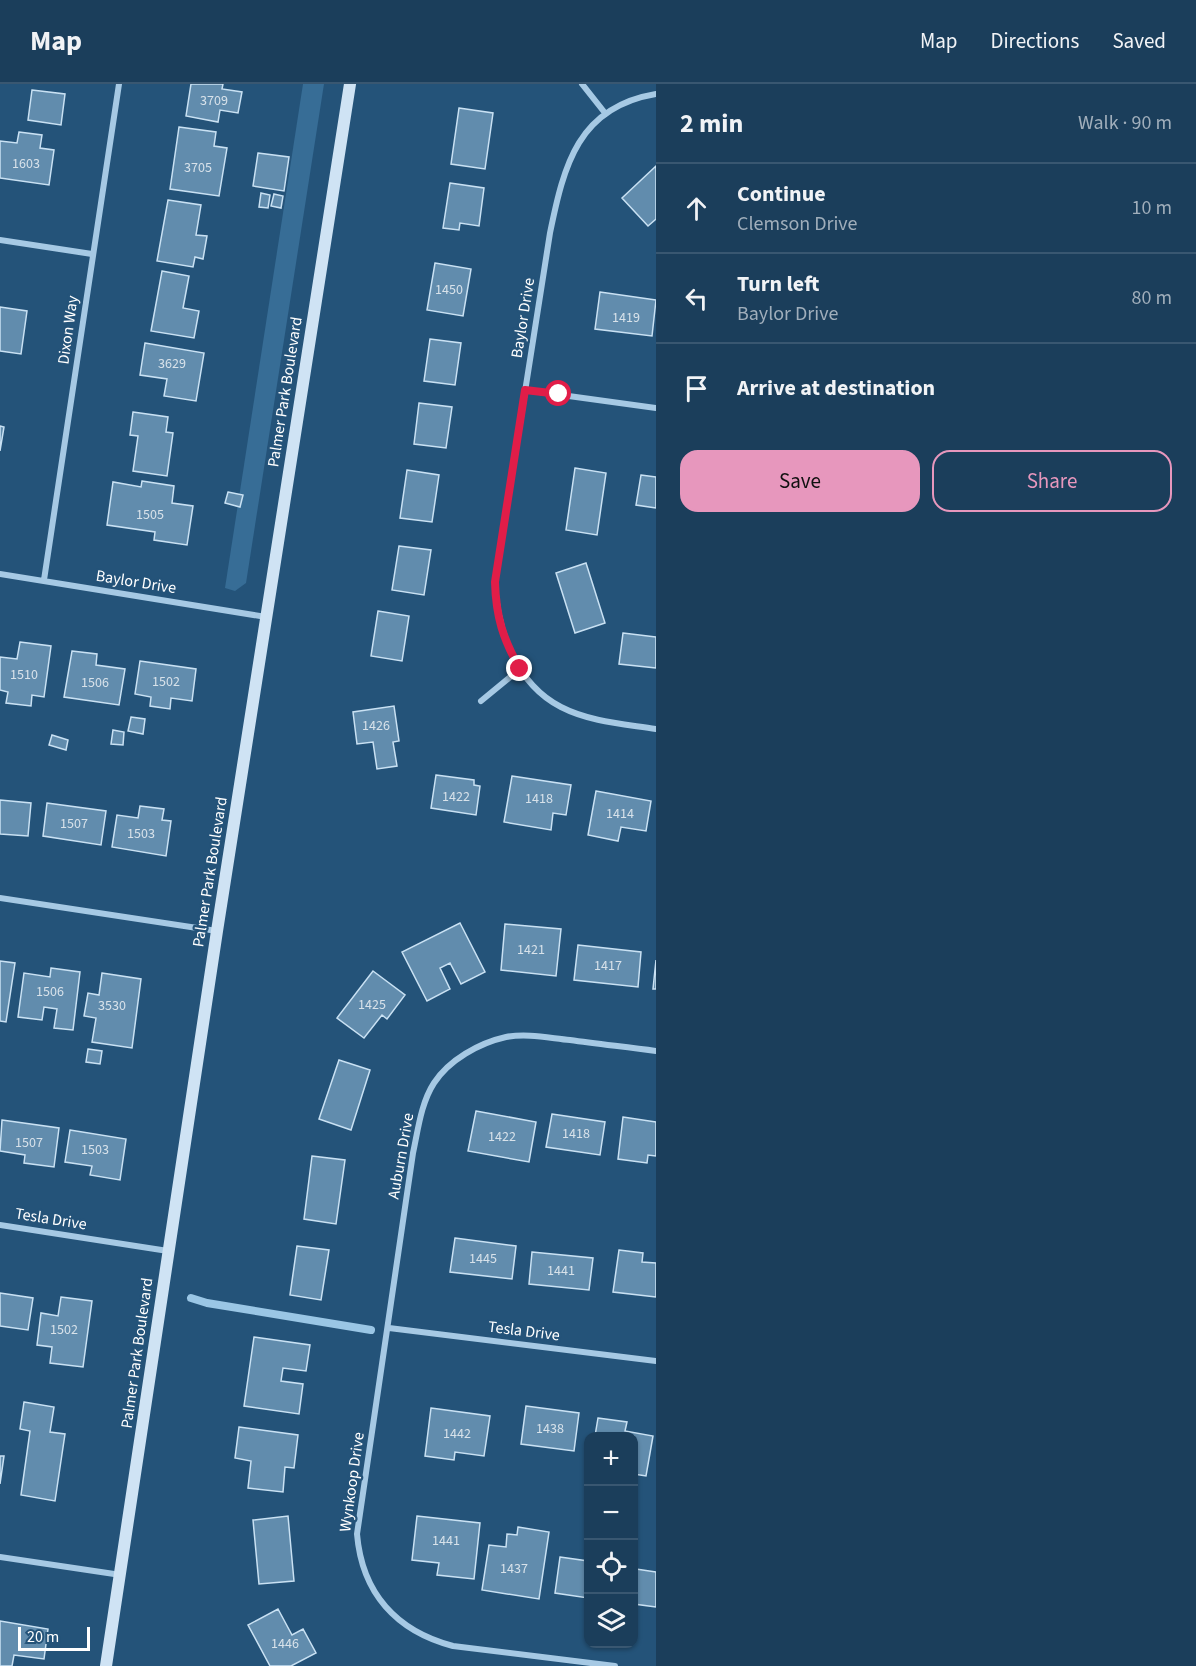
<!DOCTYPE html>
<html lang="en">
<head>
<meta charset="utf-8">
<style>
	:root { --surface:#1b3e5b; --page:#244561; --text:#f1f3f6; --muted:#a0aebb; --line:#395771; --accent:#e797bd }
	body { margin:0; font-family:"Source Sans 3",sans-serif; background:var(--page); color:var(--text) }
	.controls { position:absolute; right:18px; bottom:18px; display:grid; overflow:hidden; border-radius:12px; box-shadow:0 2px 4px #0004 }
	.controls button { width:54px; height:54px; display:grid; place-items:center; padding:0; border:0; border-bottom:2px solid var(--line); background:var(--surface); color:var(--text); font:30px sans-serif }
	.scale { position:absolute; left:18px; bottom:15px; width:72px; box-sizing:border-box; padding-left:6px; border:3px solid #fff; border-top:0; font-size:16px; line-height:21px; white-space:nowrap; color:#fff; -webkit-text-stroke:4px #245379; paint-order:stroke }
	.stop { position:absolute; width:18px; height:18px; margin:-14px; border:4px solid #e11d48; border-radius:50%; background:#fff }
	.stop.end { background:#e11d48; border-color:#fff; box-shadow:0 2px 6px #0008 }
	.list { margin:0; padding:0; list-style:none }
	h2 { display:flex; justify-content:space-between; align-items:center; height:78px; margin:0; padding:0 24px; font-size:26px }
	h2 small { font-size:20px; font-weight:400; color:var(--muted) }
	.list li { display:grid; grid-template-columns:39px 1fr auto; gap:18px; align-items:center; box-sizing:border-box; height:90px; padding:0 24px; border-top:2px solid var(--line) }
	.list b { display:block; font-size:22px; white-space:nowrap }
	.list p { margin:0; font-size:20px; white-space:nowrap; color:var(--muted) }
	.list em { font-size:20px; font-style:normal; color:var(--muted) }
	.actions { display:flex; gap:12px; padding:18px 24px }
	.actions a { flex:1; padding:14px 0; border:2px solid var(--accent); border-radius:18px; text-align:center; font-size:21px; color:var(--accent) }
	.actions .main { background:var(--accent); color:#111 }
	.icon { flex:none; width:33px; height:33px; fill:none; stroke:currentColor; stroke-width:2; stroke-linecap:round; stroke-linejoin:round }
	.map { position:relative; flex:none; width:656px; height:1582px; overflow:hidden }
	header { display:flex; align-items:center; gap:36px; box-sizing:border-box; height:84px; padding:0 30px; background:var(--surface); border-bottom:2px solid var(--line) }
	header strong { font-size:28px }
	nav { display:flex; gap:33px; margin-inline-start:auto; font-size:21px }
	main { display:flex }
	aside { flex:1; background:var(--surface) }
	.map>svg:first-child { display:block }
	.green { fill:#376d96 }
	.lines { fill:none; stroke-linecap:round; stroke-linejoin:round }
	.stream { stroke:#9ac6e5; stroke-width:8 }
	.building { fill:#618cad; stroke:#c9e1f3; stroke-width:1.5 }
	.minor { stroke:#a6c9e4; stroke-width:6 }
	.secondary { stroke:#cfe3f4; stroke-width:12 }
	.route { stroke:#e11d48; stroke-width:8 }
	.labels { text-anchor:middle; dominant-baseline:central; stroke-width:4.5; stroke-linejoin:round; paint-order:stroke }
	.number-label { font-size:14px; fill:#d8e2ea }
	.street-label { font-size:16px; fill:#fff; stroke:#245379 }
</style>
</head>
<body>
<header>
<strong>Map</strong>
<nav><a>Map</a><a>Directions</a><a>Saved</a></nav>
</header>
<main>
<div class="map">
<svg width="656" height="1582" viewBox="0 0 656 1582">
	<rect width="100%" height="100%" fill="#245379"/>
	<path class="green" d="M303 0H324L246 499 235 507 225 504Z"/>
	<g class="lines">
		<path class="stream" d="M191 1214 207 1219 371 1246"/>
	</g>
	<path class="building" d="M191 0H223L222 5 242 8 238 29 220 26 218 38 186 32Z
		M32 6 65 10 61 41 28 36Z
		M459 24 493 29 485 85 451 80Z
		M179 43 216 48 214 62 227 64 219 112 170 105Z
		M19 48 42 51 40 64 54 66 49 101 0 94V57L17 59Z
		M258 69 289 73 284 107 253 102Z
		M656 82V135L648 142 622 114Z
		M450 99 484 104 479 142 460 139 459 146 443 144Z
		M261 109 270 111 268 124 259 123Z
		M274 110 283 112 281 124 271 122Z
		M168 116 201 121 196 151 207 152 203 175 195 173 193 183 157 177Z
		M435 179 471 185 463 232 427 226Z
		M162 187 189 192 183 224 199 227 194 254 151 247Z
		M600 208 656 216 652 252 595 245Z
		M0 223 27 227 21 270 0 267Z
		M430 255 461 259 455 301 424 297Z
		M145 259 204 269 196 317 164 312 167 295 140 291Z
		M419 319 452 323 446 364 414 360Z
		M133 328 168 333 166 348 173 349 167 392 133 387 138 352 130 351Z
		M0 342 4 343 0 367Z
		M575 384 606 389 597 451 566 446Z
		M407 386 439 391 432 438 400 434Z
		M641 391 656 393V424L636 421Z
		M142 397 174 402 172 419 193 422 187 461 154 456 155 448 107 441 113 398 141 403Z
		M228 408 243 411 240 423 225 419Z
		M399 462 431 466 424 511 392 506Z
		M586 479 605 539 575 549 556 489Z
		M378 527 409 532 402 577 371 572Z
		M623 549 656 553V584L619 580Z
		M20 558 51 562 44 613 32 611 31 622 6 619 8 608 0 606V573L17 575Z
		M72 567 97 570 96 581 125 585 119 621 64 613Z
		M140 577 196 585 192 617 171 614 170 625 150 622 151 613 135 610Z
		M394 622 399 657 393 658 397 682 377 685 373 658 357 660 353 628Z
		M131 633 145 635 143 650 128 647Z
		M113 646 124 648 123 661 111 660Z
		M52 651 68 656 66 666 49 661Z
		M436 691 474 696V701L480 702 476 731 431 724Z
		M512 692 571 701 566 731 553 729 551 746 504 738Z
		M596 707 651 717 646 747 621 743 618 757 588 751Z
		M0 716 31 719 28 752 0 750Z
		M47 719 106 727 101 761 43 752Z
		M140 722 164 725 162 736 171 737 166 772 112 763 117 731 138 734Z
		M460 839 485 888 461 900 450 879 440 884 450 905 427 917 402 868Z
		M505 840 561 845 556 892 501 886Z
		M578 861 641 868 638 903 574 896Z
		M656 876V905H653Z
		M0 877 15 879 6 938 0 937Z
		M51 884 80 888 73 946 54 944 57 925 44 923 42 936 18 933 24 889 50 893Z
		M373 887 405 911 387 935 382 931 364 954 337 934Z
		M102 889 141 895 132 964 92 958 96 934 84 932 88 909 99 911Z
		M88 965 102 967 100 980 86 978Z
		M339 976 370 986 351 1046 319 1035Z
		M476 1027 536 1038 529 1078 468 1067Z
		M552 1030 605 1038 600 1071 546 1063Z
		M623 1033 656 1038V1072L648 1071 647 1079 618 1075Z
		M2 1036 59 1044 54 1083 24 1079 25 1071 0 1067Z
		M70 1046 126 1055 120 1096 90 1091 92 1082 65 1078Z
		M312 1072 345 1076 336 1140 304 1135Z
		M455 1154 516 1162 512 1195 450 1188Z
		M297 1162 329 1166 321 1216 290 1211Z
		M619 1166 643 1169 642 1178 656 1179V1213L613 1208Z
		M532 1168 593 1174 589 1206 529 1200Z
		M0 1209 33 1214 28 1246 0 1242Z
		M61 1213 92 1217 83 1283 50 1279 52 1263 37 1261 41 1229 58 1232Z
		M254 1253 310 1261 306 1287 283 1284 281 1297 303 1300 299 1330 244 1322Z
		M24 1318 54 1323 50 1348 65 1350 55 1417 21 1411 30 1347 20 1345Z
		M526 1322 579 1329 574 1367 521 1360Z
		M431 1324 490 1332 484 1372 455 1368 454 1376 425 1372Z
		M598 1334 627 1338 625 1347 653 1352 646 1392 634 1390V1352H595Z
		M239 1343 298 1351 294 1384 285 1383 283 1408 248 1404 251 1377 235 1374Z
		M0 1372H4L0 1400Z
		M288 1432 294 1497 259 1500 253 1436Z
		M417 1432 480 1439 474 1495 437 1491 439 1479 412 1476Z
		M518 1443 549 1448 539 1515 482 1506 489 1461 506 1463 507 1450 517 1451Z
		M560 1473 588 1477V1514L555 1509Z
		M636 1485 656 1488V1523L634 1520Z
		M278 1525 292 1551 303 1545 316 1569 291 1582H270L248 1541Z
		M0 1537 48 1545 44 1575 14 1571 12 1582H0Z"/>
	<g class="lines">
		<path class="minor" d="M582 0 605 29
			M656 10C578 23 564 81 550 149L495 498C497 546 516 600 561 623 590 638 625 640 656 645
			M0 156 92 170
			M525 306 656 324
			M0 490 266 533
			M44 496 119 0
			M481 617 520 585
			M0 814 217 847
			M0 1141 168 1167
			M389 1244 656 1277
			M0 1473 121 1491
			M615 1582 453 1562C396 1547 362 1509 357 1450L413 1069C418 1046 421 1019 434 999 449 976 479 959 506 953 527 949 549 954 570 956 598 960 627 963 656 967"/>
		<path class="secondary" d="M106 1582 217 847 350 0"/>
	</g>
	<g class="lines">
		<path class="route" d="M520 585C503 555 496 533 495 498L525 306 559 310"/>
	</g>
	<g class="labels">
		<g class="number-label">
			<text x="214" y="17">3709</text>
			<text x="26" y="80">1603</text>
			<text x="198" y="84">3705</text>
			<text x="449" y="206">1450</text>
			<text x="626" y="234">1419</text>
			<text x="172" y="280">3629</text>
			<text x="150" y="431">1505</text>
			<text x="24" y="591">1510</text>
			<text x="166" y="598">1502</text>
			<text x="95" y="599">1506</text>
			<text x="376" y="642">1426</text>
			<text x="456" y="713">1422</text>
			<text x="539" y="715">1418</text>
			<text x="620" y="730">1414</text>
			<text x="74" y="740">1507</text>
			<text x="141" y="750">1503</text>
			<text x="531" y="866">1421</text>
			<text x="608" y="882">1417</text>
			<text x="50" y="908">1506</text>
			<text x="372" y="921">1425</text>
			<text x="112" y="922">3530</text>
			<text x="576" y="1050">1418</text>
			<text x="502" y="1053">1422</text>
			<text x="29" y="1059">1507</text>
			<text x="95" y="1066">1503</text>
			<text x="483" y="1175">1445</text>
			<text x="561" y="1187">1441</text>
			<text x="64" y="1246">1502</text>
			<text x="550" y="1345">1438</text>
			<text x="457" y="1350">1442</text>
			<text x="446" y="1457">1441</text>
			<text x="514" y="1485">1437</text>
			<text x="285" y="1560">1446</text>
		</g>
		<g class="street-label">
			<text transform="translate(523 234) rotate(-81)">Baylor Drive</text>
			<text transform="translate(68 246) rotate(-82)">Dixon Way</text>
			<text transform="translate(285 308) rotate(-81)">Palmer Park Boulevard</text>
			<text transform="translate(136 498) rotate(9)">Baylor Drive</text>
			<text transform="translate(210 788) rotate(-81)">Palmer Park Boulevard</text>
			<text transform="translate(401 1072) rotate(-80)">Auburn Drive</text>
			<text transform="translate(51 1135) rotate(9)">Tesla Drive</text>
			<text transform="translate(524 1247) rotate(7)">Tesla Drive</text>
			<text transform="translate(137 1269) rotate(-82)">Palmer Park Boulevard</text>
			<text transform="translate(352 1398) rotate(-82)">Wynkoop Drive</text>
		</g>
	</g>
</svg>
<div class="controls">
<button>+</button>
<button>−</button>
<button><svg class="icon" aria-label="locate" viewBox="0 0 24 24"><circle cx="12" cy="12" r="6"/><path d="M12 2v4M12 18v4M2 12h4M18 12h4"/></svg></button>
<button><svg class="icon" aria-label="layers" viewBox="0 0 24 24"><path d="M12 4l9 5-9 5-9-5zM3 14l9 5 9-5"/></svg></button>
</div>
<div class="scale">20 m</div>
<div class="stop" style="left:559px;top:310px"></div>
<div class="stop end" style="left:520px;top:585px"></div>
</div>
<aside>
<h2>2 min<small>Walk · 90 m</small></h2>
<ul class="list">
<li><svg class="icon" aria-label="ahead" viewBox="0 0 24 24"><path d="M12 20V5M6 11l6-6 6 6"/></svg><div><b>Continue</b><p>Clemson Drive</p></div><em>10 m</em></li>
<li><svg class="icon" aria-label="left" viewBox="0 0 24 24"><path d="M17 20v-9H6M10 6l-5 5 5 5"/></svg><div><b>Turn left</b><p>Baylor Drive</p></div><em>80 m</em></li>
<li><svg class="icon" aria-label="arrive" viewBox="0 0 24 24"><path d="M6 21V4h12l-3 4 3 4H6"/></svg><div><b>Arrive at destination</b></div></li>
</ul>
<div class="actions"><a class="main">Save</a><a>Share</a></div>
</aside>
</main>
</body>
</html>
